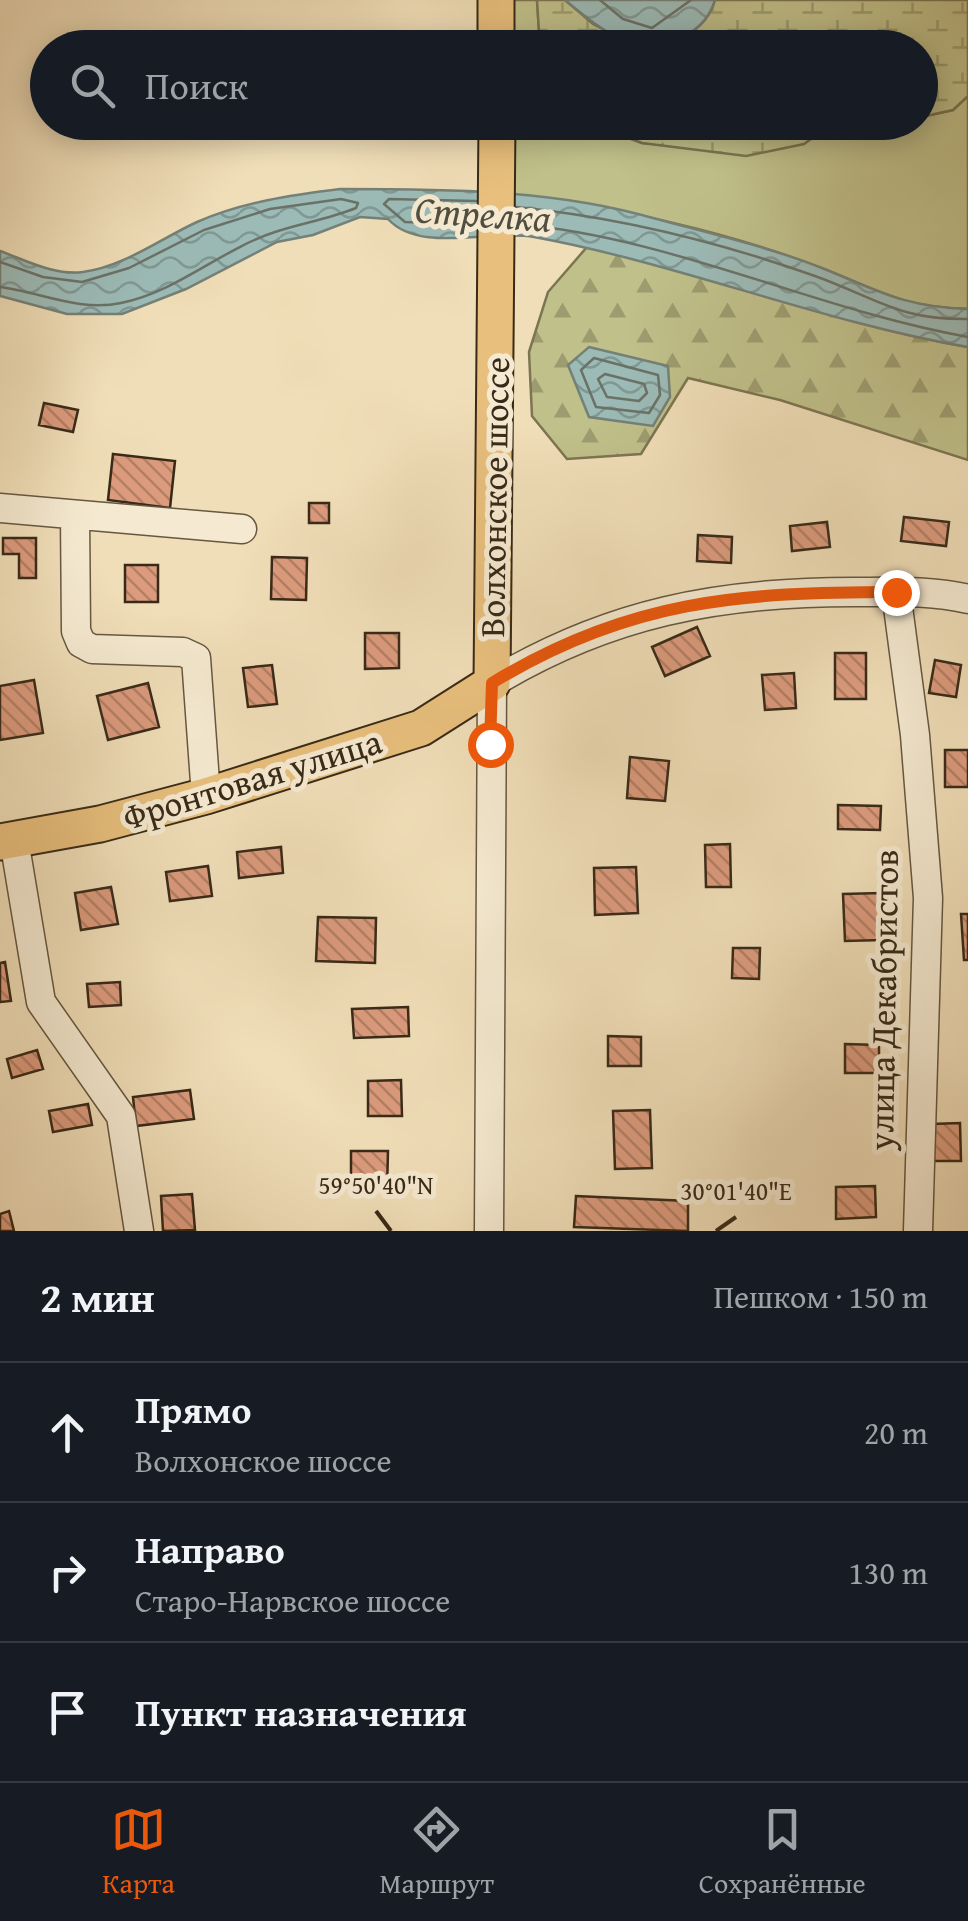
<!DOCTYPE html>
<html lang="ru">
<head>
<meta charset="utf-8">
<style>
	:root { --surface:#171b24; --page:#242831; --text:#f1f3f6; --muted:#9ea1a6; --line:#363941; --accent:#ea580c }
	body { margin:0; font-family:"Gentium Book Plus",serif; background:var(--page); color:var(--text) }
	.stop { position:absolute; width:30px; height:30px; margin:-22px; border:8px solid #ea580c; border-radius:50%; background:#fff }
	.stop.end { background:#ea580c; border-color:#fff; box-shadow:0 2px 10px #0008 }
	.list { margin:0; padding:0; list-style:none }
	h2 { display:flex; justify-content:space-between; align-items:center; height:130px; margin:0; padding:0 40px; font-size:42px }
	h2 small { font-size:32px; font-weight:400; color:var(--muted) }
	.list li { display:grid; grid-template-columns:65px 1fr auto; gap:30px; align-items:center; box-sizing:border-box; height:140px; padding:0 40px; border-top:2px solid var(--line) }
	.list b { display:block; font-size:38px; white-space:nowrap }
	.list p { margin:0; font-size:32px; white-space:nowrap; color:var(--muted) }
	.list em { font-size:32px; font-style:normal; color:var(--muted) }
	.icon { flex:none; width:55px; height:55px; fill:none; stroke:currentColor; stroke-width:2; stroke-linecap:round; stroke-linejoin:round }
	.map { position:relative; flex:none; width:968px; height:1231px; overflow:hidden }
	.search { position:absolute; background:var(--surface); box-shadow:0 5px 25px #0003; left:30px; right:30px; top:30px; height:110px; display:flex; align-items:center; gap:25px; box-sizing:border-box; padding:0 35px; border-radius:55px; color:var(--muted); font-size:38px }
	.sheet { height:550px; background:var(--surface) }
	nav { display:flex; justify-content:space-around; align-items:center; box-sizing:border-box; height:140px; border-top:2px solid var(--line); background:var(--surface); font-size:28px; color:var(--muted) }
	nav a { display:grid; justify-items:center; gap:5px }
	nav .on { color:var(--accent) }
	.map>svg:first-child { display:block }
	.green { fill:#c0c08a; stroke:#7c7551; stroke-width:2.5 }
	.forest { fill:url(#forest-firs); stroke:#7c7551; stroke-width:2.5 }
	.wetland { fill:url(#wetland-marsh); stroke:#7c7551; stroke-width:2.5 }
	.water { fill:url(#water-waves); stroke:#748177; stroke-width:2.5 }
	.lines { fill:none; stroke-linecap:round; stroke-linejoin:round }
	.shore { stroke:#6a7268; stroke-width:2.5 }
	.building { fill:url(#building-back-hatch); stroke:#382a18; stroke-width:2.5 }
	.minor-casing { stroke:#665740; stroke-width:31 }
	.major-casing { stroke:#382a18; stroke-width:39 }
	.minor { stroke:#f5ead1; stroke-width:28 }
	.major { stroke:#e8bf7c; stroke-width:35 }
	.route { stroke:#ea580c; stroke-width:12 }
	.ticks { fill:none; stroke:#382a18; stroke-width:4 }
	.labels { text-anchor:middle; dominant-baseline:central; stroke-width:10; stroke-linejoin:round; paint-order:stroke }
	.street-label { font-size:35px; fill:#382a18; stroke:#f5ead1 }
	.water-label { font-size:38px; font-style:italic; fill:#514e40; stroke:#f5ead1 }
	.ticks-label { font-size:25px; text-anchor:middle; fill:#382a18; stroke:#f5ead1; stroke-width:10; stroke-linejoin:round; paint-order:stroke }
</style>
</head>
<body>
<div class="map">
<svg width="968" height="1231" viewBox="0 0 968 1231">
	<defs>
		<pattern id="forest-firs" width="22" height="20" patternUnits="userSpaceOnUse" patternTransform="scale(2.5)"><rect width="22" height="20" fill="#c0c08a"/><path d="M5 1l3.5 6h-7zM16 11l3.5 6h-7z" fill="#9d9c70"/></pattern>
		<pattern id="wetland-marsh" width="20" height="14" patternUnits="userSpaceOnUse" patternTransform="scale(2.5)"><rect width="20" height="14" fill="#c0c08a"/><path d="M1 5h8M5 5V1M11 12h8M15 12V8" fill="none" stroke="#9d9c70"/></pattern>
		<pattern id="water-waves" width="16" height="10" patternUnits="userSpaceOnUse" patternTransform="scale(2.5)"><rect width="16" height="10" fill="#9cbbb7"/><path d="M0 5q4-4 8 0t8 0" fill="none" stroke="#809894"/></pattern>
		<pattern id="building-back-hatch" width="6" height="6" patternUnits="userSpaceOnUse" patternTransform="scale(2.5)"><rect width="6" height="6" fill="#dc9b7d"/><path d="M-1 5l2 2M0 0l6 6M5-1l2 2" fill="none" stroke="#b37f65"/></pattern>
	</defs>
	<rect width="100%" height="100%" fill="#f0deb8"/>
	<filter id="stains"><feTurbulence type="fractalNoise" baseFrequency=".002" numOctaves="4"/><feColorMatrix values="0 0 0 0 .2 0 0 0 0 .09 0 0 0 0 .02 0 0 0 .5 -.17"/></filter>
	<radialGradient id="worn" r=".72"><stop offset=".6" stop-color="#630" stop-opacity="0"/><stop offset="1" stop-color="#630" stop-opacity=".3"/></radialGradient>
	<path class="green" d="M511 0H537L540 47H512Z
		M968 96V309C899 307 881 291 821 268 726 231 613 206 513 196L512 123H589L642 143 694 147 803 143 833 123 920 122 921 117 953 110Z"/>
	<path class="forest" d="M587 247C716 275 839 325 968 347V460L780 400 688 378 641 454 567 459 532 416 529 352 548 292Z"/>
	<path class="wetland" d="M537 0H565L593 24 638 47H540Z
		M715 0H968V96L953 110 921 117 920 48H668L674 38C695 35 709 19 715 0Z
		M589 123H833L804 144 746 156 642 143Z"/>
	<path class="water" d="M565 0H715C709 19 695 35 674 38L668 47C623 48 600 29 565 0Z
		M340 189C443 189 553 189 653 218 708 233 769 247 822 268 879 291 904 307 968 309V347C821 322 681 264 534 237 490 229 420 254 388 219L360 217 313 235 277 242 186 289 122 314H67L0 296V251C25 260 55 276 83 272 123 267 160 239 197 222 242 202 292 195 340 189Z
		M589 347 668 366 670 397 653 426 589 417 568 365Z"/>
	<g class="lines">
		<path class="shore" d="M600 0 623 19 652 28 691 0
			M516 207C618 217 719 242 815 276 876 298 898 320 968 319
			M516 224C671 237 816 310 968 337
			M476 225 405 222 384 204 389 199 476 201
			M0 262 43 277 82 282 129 268 204 230 270 209 341 199 358 203 356 208C329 219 302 223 275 232 222 249 177 292 121 303 79 312 40 292 0 287
			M594 358 658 375 660 395 649 413 596 407 581 370Z
			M605 374 644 384 647 393 639 401 607 397 598 379Z"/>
	</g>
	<path class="building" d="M44 403 78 410 73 432 39 425Z
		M113 454 175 461 170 508 108 500Z
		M309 503H329V523H309Z
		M904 517 949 522 946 546 901 541Z
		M827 522 830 547 792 551 790 526Z
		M698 535 732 537 731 563 697 561Z
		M3 538H36V578H19V554H3Z
		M272 557 307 558 306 600 271 599Z
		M125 565H158V602H125Z
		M697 627 710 656 665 676 652 647Z
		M365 633H399V668L365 669Z
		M835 653H866V699H835Z
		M935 660 961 665 956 697 929 693Z
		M272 665 277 704 248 707 243 668Z
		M794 673 796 708 765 710 762 675Z
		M34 680 43 733 0 740V686Z
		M148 683 159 727 108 740 97 696Z
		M945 750H968V787H945Z
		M630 757 669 761 665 801 627 798Z
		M838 805 881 806 880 830 838 829Z
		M730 844 731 887H706L705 845Z
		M281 847 283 873 239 878 237 852Z
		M208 866 212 896 170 901 166 872Z
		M636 867 638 913 595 915 594 868Z
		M111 887 118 924 81 930 75 893Z
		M881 893 883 940 845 941 843 894Z
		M961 914H968V960H964Z
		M318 917 376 918 375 963 316 961Z
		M733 948H760L759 979 732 978Z
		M5 962 11 1001 0 1002V963Z
		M120 982 121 1005 89 1007 87 984Z
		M408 1007 409 1036 354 1038 352 1009Z
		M608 1036 641 1037V1066H608Z
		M845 1044 879 1045V1073H845Z
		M37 1050 43 1069 12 1078 7 1059Z
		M401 1080 402 1116H368V1081Z
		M190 1090 194 1119 136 1126 133 1097Z
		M88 1104 92 1125 53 1132 49 1111Z
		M650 1110 652 1168 615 1169 613 1111Z
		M960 1123 961 1161H932L931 1124Z
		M351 1151H388L387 1190 351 1189Z
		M875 1186 876 1217 836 1219V1187Z
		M192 1194 195 1230 163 1231 161 1196Z
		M576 1196 688 1201V1231L574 1227Z
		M9 1211 14 1231H0V1214Z"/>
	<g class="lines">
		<defs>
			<path id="minor" d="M0 508 242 529
				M75 515 76 631 81 643 92 649 183 652 196 658 206 796
				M896 592 915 735 928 898 918 1231
				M14 840 41 1002 121 1116 139 1231
				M489 1231 492 683C608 613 718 592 853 592 890 592 932 590 968 599"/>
			<path id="major" d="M496 0V48
				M0 842 100 824 206 796 421 728 492 683 497 122"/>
		</defs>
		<use href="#minor" class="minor-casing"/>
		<use href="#major" class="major-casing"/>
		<use href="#minor" class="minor"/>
		<use href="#major" class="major"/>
	</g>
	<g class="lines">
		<path class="route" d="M490 744 492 683C628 600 740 592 896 592"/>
	</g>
	<path class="ticks" d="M376 1211 391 1231M716 1231 736 1217"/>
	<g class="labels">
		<g class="street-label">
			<text transform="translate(494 497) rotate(-89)">Волхонское шоссе</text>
			<text transform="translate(252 779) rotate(-17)">Фронтовая улица</text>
			<text transform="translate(883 1000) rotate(-89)">улица Декабристов</text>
		</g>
		<g class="water-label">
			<text transform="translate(483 213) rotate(4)">Стрелка</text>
		</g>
	</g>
	<g class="ticks-label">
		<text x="376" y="1194">59°50'40"N</text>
		<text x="736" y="1200">30°01'40"E</text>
	</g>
	<rect width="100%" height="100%" filter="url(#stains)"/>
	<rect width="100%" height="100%" fill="url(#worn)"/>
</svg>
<div class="stop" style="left:490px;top:744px"></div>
<div class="stop end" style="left:896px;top:592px"></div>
<div class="search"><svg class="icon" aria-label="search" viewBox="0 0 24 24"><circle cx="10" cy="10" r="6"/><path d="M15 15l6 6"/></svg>Поиск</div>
</div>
<section class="sheet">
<h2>2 мин<small>Пешком · 150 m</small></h2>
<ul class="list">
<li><svg class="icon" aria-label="ahead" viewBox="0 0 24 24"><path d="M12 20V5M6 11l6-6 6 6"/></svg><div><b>Прямо</b><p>Волхонское шоссе</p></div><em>20 m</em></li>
<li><svg class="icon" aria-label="right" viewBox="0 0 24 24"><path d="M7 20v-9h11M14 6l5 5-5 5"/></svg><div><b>Направо</b><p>Старо-Нарвское шоссе</p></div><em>130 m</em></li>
<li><svg class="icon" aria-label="arrive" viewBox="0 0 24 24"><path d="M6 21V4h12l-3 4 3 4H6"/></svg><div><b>Пункт назначения</b></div></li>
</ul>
</section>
<nav>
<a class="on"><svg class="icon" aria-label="map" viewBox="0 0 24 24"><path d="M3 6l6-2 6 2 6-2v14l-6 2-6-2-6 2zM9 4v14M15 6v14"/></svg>Карта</a>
<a><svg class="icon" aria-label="directions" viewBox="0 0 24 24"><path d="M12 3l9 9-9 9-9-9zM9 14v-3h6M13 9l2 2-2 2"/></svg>Маршрут</a>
<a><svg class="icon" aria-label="saved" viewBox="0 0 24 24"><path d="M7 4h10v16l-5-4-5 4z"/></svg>Сохранённые</a>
</nav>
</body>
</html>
